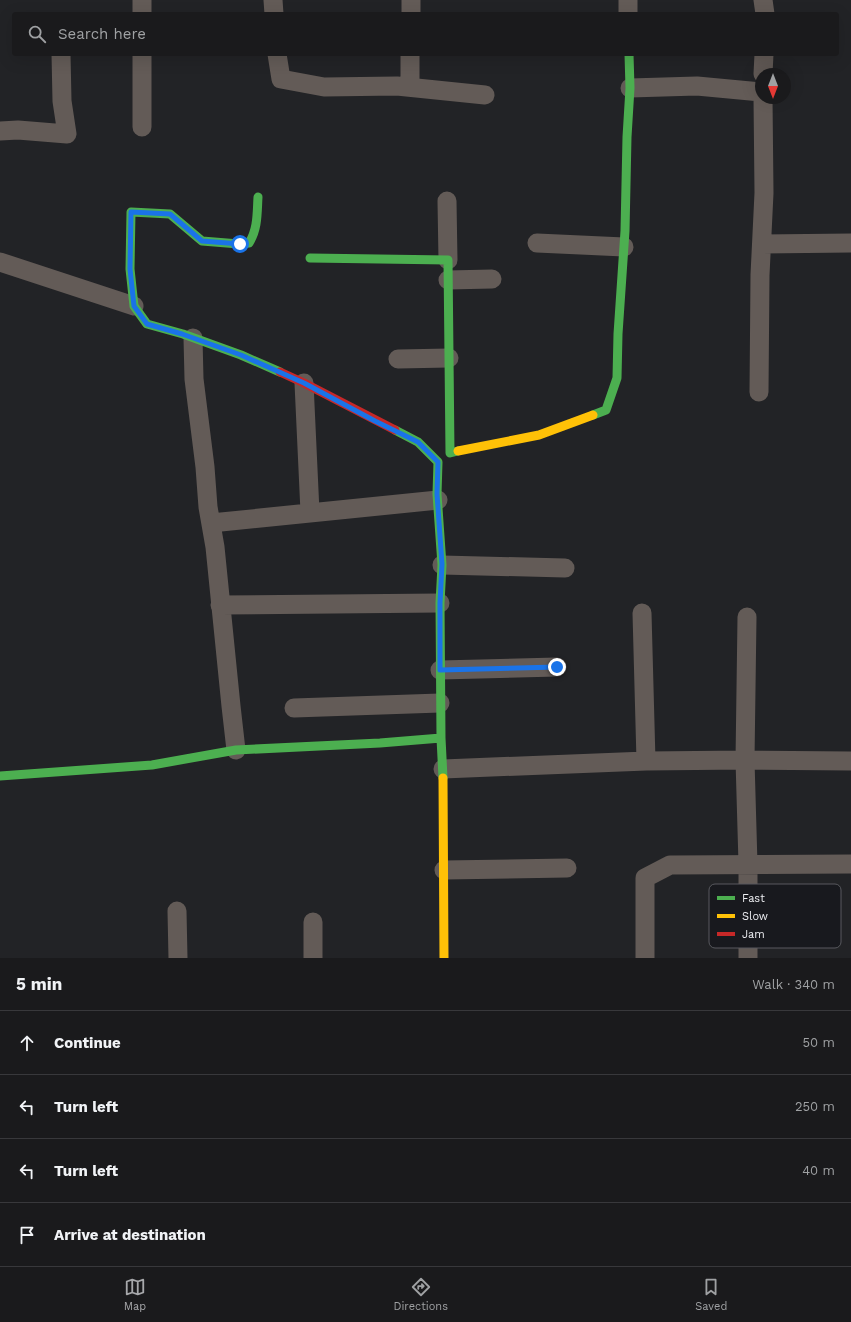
<!DOCTYPE html>
<html lang="en">
<head>
<meta charset="utf-8">
<style>
	:root { --surface:#1a1a1c; --page:#272729; --text:#f1f3f6; --muted:#9fa1a3; --line:#38383b; --accent:#a7a8ab }
	body { margin:0; font-family:"Work Sans",sans-serif; background:var(--page); color:var(--text) }
	.compass { position:absolute; left:755px; top:68px; width:36px; height:36px; border-radius:50%; background:var(--surface); box-shadow:0 4px 16px #0002; rotate:180deg }
	.stop { position:absolute; width:12px; height:12px; margin:-9px; border:3px solid #1a73e8; border-radius:50%; background:#fff }
	.stop.end { background:#1a73e8; border-color:#fff; box-shadow:0 1px 4px #0008 }
	.list { margin:0; padding:0; list-style:none }
	h2 { display:flex; justify-content:space-between; align-items:center; height:52px; margin:0; padding:0 16px; font-size:17px }
	h2 small { font-size:13px; font-weight:400; color:var(--muted) }
	.list li { display:grid; grid-template-columns:26px 1fr auto; gap:12px; align-items:center; box-sizing:border-box; height:64px; padding:0 16px; border-top:1px solid var(--line) }
	.list b { display:block; font-size:15px; white-space:nowrap }
	.list em { font-size:13px; font-style:normal; color:var(--muted) }
	.icon { flex:none; width:22px; height:22px; fill:none; stroke:currentColor; stroke-width:2; stroke-linecap:round; stroke-linejoin:round }
	.map { position:relative; flex:none; width:851px; height:958px; overflow:hidden }
	.search { position:absolute; background:var(--surface); box-shadow:0 4px 16px #0002; left:12px; right:12px; top:12px; height:44px; display:flex; align-items:center; gap:10px; box-sizing:border-box; padding:0 14px; border-radius:4px; color:var(--muted); font-size:15px }
	.sheet { height:308px; background:var(--surface) }
	nav { display:flex; justify-content:space-around; align-items:center; box-sizing:border-box; height:56px; border-top:1px solid var(--line); background:var(--surface); font-size:11px; color:var(--muted) }
	nav a { display:grid; justify-items:center; gap:2px }
	nav .on { color:var(--accent) }
	.map>svg:first-child { display:block }
	.lines { fill:none; stroke-linecap:round; stroke-linejoin:round }
	.street { stroke:#635b57; stroke-width:19 }
	.fast { stroke:#4caf50; stroke-width:9 }
	.slow { stroke:#ffc107; stroke-width:9 }
	.jam { stroke:#c62828; stroke-width:9 }
	.route { stroke:#1a73e8; stroke-width:5 }
	.key { fill:#18191e; stroke:#58595e; stroke-width:1 }
	.key-label { font-size:11px; fill:#eeeff3 }
</style>
</head>
<body>
<div class="map">
<svg width="851" height="958" viewBox="0 0 851 958">
	<rect width="100%" height="100%" fill="#222326"/>
	<g class="lines">
		<path class="street" d="M142 0V14
			M273 0 274 14
			M628 0V14
			M763 0 765 14
			M411 14V0
			M142 54V127
			M277 54 281 79 324 87 397 86 485 95
			M763 74 764 54
			M410 87V54
			M630 88 697 86 761 92
			M0 131 18 130 67 134 62 101 61 54
			M447 201 448 260
			M537 243 624 247
			M762 244 851 243
			M0 262 134 306
			M448 280 492 279
			M193 338 194 379 205 467 208 507 215 547 231 706 236 750
			M398 359 449 358
			M304 383 310 512
			M759 392 760 275 764 193 763 98
			M211 523 438 500
			M442 565 565 568
			M220 605 440 603
			M642 613 646 761
			M747 617 745 760 748 864V958
			M440 670 557 667
			M294 708 440 703
			M443 769 646 761 745 760 851 761
			M444 870 567 868
			M177 911 178 958
			M313 922V958
			M645 958V878L670 865 851 864"/>
		<path class="fast" d="M258 197C257 213 258 229 249 243L239 244 202 241 170 214 131 212 130 269 134 306 147 324 183 334 241 355 280 372
			M310 258 448 260 450 453 458 451
			M593 415 606 410 617 378 618 334 625 231 627 137 630 88 629 54
			M395 430 418 442 438 462 437 494 442 565 440 603 441 738
			M0 776 152 765 236 750 380 743 441 738 443 778"/>
		<path class="slow" d="M458 451 539 435 593 415
			M443 778 444 958"/>
		<path class="jam" d="M280 372 304 383 395 430"/>
	</g>
	<g class="lines">
		<path class="route" d="M240 244 202 241 170 214 131 212 130 269 134 306 147 324 182 334 241 355 304 383 375 421 418 442 438 462 437 494 442 564 440 603V670L557 667"/>
	</g>
	<rect x="709" y="884" width="132" height="64" rx="6" class="key"/>
	<rect x="717" y="896" width="18" height="4" fill="#4caf50"/>
	<rect x="717" y="914" width="18" height="4" fill="#ffc107"/>
	<rect x="717" y="932" width="18" height="4" fill="#c62828"/>
	<g class="key-label">
		<text x="742" y="902">Fast</text>
		<text x="742" y="920">Slow</text>
		<text x="742" y="938">Jam</text>
	</g>
</svg>
<svg class="compass" viewBox="-18 -18 36 36"><path d="M0-13l5 13h-10z" fill="#e53935"/><path d="M0 13l5-13h-10z" fill="#9fa1a3"/></svg>
<div class="stop" style="left:240px;top:244px"></div>
<div class="stop end" style="left:557px;top:667px"></div>
<div class="search"><svg class="icon" aria-label="search" viewBox="0 0 24 24"><circle cx="10" cy="10" r="6"/><path d="M15 15l6 6"/></svg>Search here</div>
</div>
<section class="sheet">
<h2>5 min<small>Walk · 340 m</small></h2>
<ul class="list">
<li><svg class="icon" aria-label="ahead" viewBox="0 0 24 24"><path d="M12 20V5M6 11l6-6 6 6"/></svg><div><b>Continue</b></div><em>50 m</em></li>
<li><svg class="icon" aria-label="left" viewBox="0 0 24 24"><path d="M17 20v-9H6M10 6l-5 5 5 5"/></svg><div><b>Turn left</b></div><em>250 m</em></li>
<li><svg class="icon" aria-label="left" viewBox="0 0 24 24"><path d="M17 20v-9H6M10 6l-5 5 5 5"/></svg><div><b>Turn left</b></div><em>40 m</em></li>
<li><svg class="icon" aria-label="arrive" viewBox="0 0 24 24"><path d="M6 21V4h12l-3 4 3 4H6"/></svg><div><b>Arrive at destination</b></div></li>
</ul>
</section>
<nav>
<a class="on"><svg class="icon" aria-label="map" viewBox="0 0 24 24"><path d="M3 6l6-2 6 2 6-2v14l-6 2-6-2-6 2zM9 4v14M15 6v14"/></svg>Map</a>
<a><svg class="icon" aria-label="directions" viewBox="0 0 24 24"><path d="M12 3l9 9-9 9-9-9zM9 14v-3h6M13 9l2 2-2 2"/></svg>Directions</a>
<a><svg class="icon" aria-label="saved" viewBox="0 0 24 24"><path d="M7 4h10v16l-5-4-5 4z"/></svg>Saved</a>
</nav>
</body>
</html>
